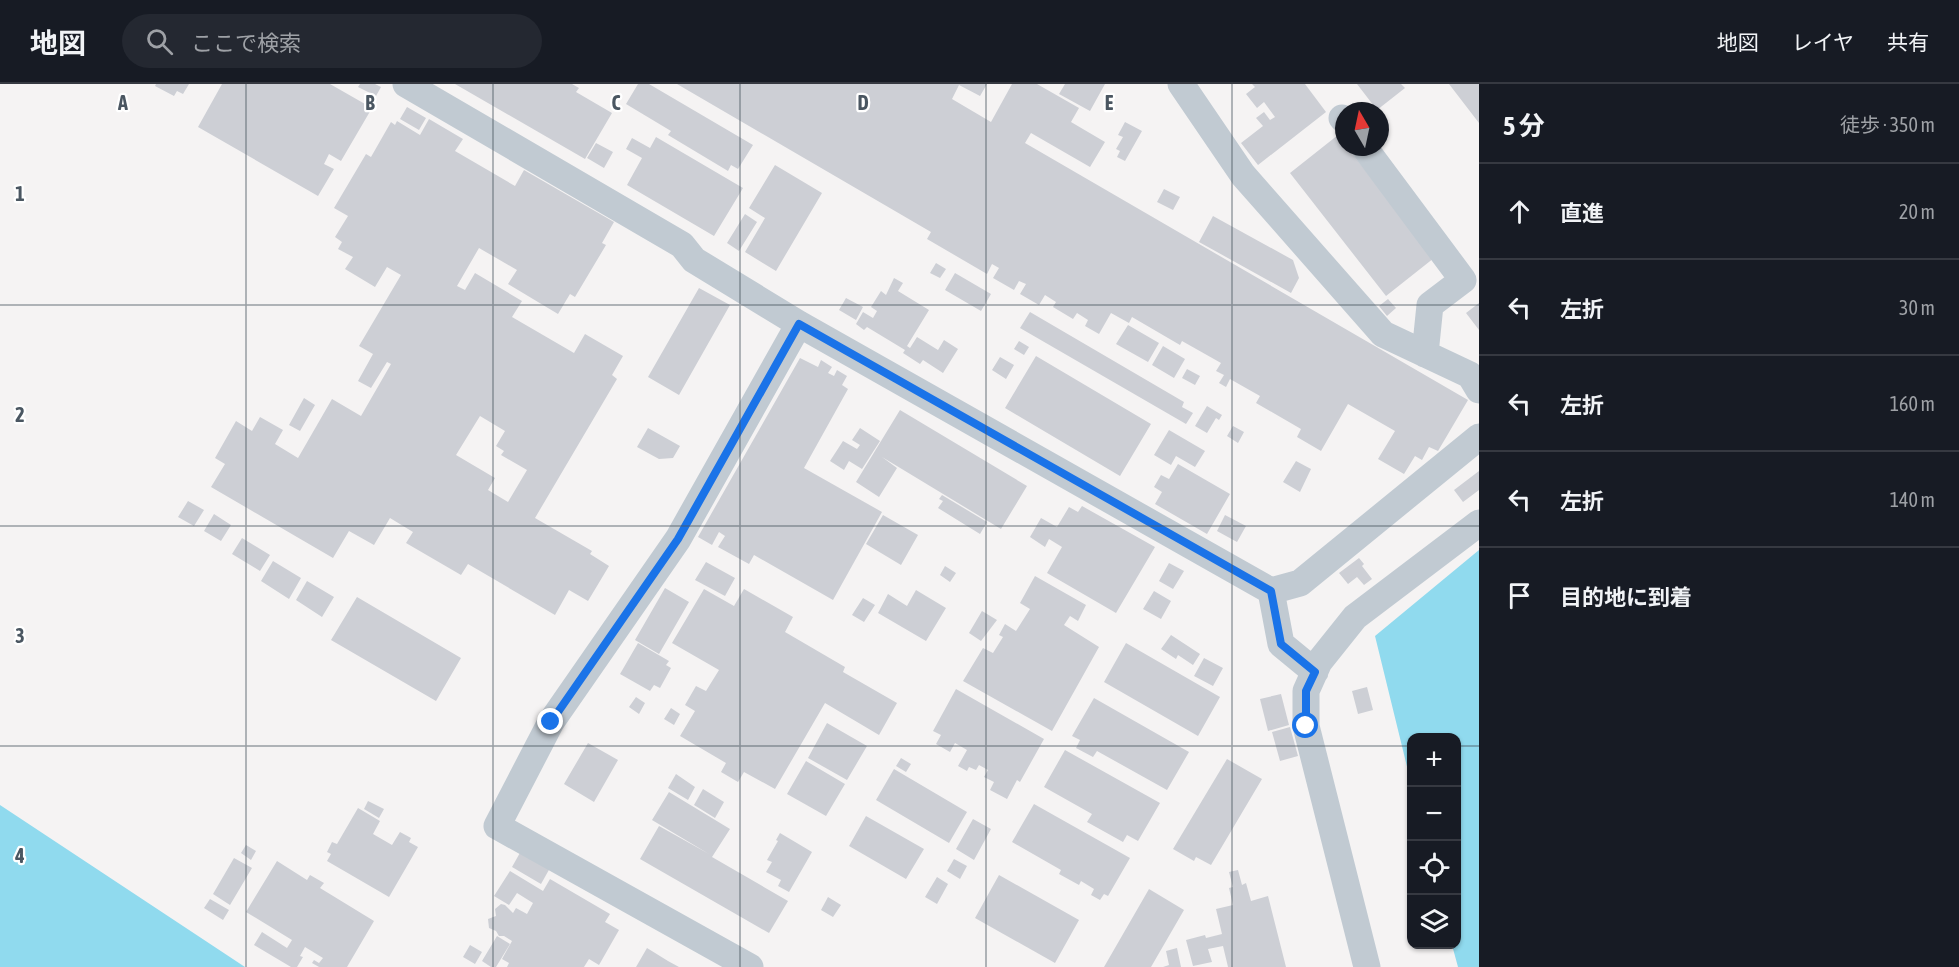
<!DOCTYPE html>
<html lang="ja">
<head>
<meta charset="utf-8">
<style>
	:root { --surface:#171b24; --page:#242831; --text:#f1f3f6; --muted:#9ea1a6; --line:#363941 }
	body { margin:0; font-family:"Asap Condensed","Noto Sans JP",sans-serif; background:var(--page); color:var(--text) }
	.controls { position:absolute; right:18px; bottom:18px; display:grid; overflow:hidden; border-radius:12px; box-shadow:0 2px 4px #0004 }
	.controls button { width:54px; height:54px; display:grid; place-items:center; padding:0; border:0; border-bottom:2px solid var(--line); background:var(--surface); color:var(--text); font:30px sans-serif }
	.compass { position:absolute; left:1335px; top:18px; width:54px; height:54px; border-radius:50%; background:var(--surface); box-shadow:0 2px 4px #0004; rotate:351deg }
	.stop { position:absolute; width:18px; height:18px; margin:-14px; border:4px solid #1a73e8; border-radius:50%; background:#fff }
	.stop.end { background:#1a73e8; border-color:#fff; box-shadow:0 2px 6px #0008 }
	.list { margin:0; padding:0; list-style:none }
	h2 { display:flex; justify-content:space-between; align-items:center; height:78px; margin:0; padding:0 24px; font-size:26px }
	h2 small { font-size:20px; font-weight:400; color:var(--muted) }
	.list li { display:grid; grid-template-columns:39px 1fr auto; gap:18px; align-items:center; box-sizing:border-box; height:96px; padding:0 24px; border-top:2px solid var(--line) }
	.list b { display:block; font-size:22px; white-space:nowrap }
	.list em { font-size:20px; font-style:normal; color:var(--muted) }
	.icon { flex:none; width:33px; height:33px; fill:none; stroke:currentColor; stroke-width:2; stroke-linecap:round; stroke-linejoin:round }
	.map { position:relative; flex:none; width:1479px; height:883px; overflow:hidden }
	header { display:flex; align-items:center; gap:36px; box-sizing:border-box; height:84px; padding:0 30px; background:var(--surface); border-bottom:2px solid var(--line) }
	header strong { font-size:28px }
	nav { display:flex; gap:33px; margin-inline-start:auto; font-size:21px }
	.search { width:420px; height:54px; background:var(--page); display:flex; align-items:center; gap:15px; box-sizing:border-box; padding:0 21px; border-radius:33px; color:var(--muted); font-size:22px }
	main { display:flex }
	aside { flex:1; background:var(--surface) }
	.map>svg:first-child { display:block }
	.water { fill:#90daee }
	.building { fill:#cdcfd5; fill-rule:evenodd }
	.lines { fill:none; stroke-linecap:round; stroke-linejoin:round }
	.minor { stroke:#c1cad2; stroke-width:27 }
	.route { stroke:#1a73e8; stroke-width:8 }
	.grid { fill:none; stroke:#4a5661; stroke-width:1.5; stroke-opacity:0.55 }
	.grid-label { font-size:20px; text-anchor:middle; font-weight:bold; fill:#4a5661; stroke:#fff; stroke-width:4.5; stroke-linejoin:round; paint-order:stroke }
</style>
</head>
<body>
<header>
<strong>地図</strong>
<div class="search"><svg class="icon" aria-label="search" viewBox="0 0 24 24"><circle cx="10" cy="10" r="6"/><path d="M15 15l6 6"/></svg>ここで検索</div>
<nav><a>地図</a><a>レイヤ</a><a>共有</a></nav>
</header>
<main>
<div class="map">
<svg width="1479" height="883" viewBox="0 0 1479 883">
	<rect width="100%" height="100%" fill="#f5f3f3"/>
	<path class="water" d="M1479 466V883H1458L1452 861 1456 860V654H1412L1411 699 1375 552Z
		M0 721 245 883H0Z"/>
	<path class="building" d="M156 0H189L183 10 177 7 174 12 155 2Z
		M222 0H330L372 24 341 77 329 70 324 80 334 85 318 112 198 43Z
		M360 0H375L381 3 376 12 358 3Z
		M455 0H572L579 4 576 8 612 29 585 75Z
		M638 0H649L753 61 738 85 731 81 728 87 668 51 671 47 626 20Z
		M677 0H987L980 12 959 1 952 15 991 38 1012 0H1037L1079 24 1071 38 1105 58 1090 83 1031 49 1025 59 1468 316 1438 367 1429 363 1422 376 1415 372 1404 390 1378 375 1395 347 1348 320 1321 367 1297 353 1301 345 1256 319 1260 312 1230 295 1226 303 1219 299 1224 291 1216 287 1221 279 1182 257 1180 261 1132 233 1129 239 1111 229 1099 250 1085 242 1088 236 1077 229 1073 235 1053 223 1056 218 1045 211 1039 221 1020 210 1026 200 1019 197 1014 206 993 194 999 184 992 180 987 190 927 155 931 148Z
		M1065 0H1105L1090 27 1059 10Z
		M1252 0H1305L1326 28 1258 81 1241 59 1263 42 1256 34 1264 28 1270 36 1275 33 1264 18 1257 24 1246 10 1255 3Z
		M1357 0H1401L1405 4 1377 26Z
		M1449 0H1479V39Z
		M407 23 426 34 419 46 400 35Z
		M429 35 463 55 455 67 515 102 524 86 614 138 602 159 606 161 575 213 570 210 558 230 508 200 517 186 479 164 457 202 465 206 475 189 522 217 512 233 574 269 585 250 623 272 612 291 617 295 535 434 592 467 590 470 609 482 588 517 569 506 555 531 468 480 461 491 406 459 413 448 390 434 374 461 349 447 333 474 211 403 225 380 215 374 236 337 252 347 260 333 283 346 275 360 298 374 332 315 361 332 391 280 387 278 371 304 358 297 373 270 359 262 401 191 387 183 375 203 345 185 353 173 338 165 342 158 335 153 348 132 334 124 366 70 371 73 391 38 395 41 397 37 420 51ZM480 332 505 347 496 362 504 367 501 371 527 386 508 418 488 406 495 394 456 371Z
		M1125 38 1142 47 1125 77 1117 73 1120 67 1116 65 1123 53 1118 51Z
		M1338 51 1344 59V63H1347L1434 174 1386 212 1290 89Z
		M656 53 743 104 714 152 627 101 642 74 626 65 632 54 650 64Z
		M596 59 613 68 604 84 587 74Z
		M775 81 822 109 776 187 745 168 765 134 749 124Z
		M1164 105 1180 113 1173 126 1157 118Z
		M745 130 757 138 739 167 727 159Z
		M1213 132 1293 176 1299 194 1291 209 1199 158Z
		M936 179 946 185 940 194 930 189Z
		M955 189 991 210 981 227 945 206Z
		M894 194 903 199 898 207 929 226 907 262 910 264 917 253 938 266 944 256 958 265 943 289 923 276 920 280 903 269 905 266 867 243 864 246 856 240 863 228 873 234 877 227 871 223 881 207 886 211Z
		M699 204 730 221 679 311 648 293Z
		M846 214 863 223 856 236 839 226Z
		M1388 215 1396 224 1387 232 1379 222Z
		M1479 219V246L1466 229Z
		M1030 228 1184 318 1182 323 1193 329 1186 340 1020 244Z
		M1128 241 1159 259 1148 278 1116 260Z
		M1019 257 1029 263 1024 271 1014 265Z
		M1163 262 1185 275 1174 294 1152 281Z
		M1036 272 1151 340 1120 392 1005 324Z
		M1000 273 1014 281 1006 295 992 286Z
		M800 274 818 283 821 276 832 283 828 289 834 292 837 286 847 292 842 301 848 305 804 384 882 428 833 516 754 471 749 480 718 463 725 452 719 448 712 461 698 453Z
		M1187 285 1200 292 1195 301 1182 294Z
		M304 314 315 321 300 347 289 341Z
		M1207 322 1222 331 1219 336 1216 334 1207 349 1195 342Z
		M900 326 1027 402 1001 445 882 373 897 384 879 413 856 398Z
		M1233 342 1244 348 1238 359 1227 352Z
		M648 344 680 362 673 374 659 375 637 363Z
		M860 344 880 357 862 385 849 377 844 386 830 377 843 357 857 365 860 361 852 356Z
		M1169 346 1205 367 1195 383 1176 372 1171 381 1154 371Z
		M1296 377 1311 385 1300 408 1283 398Z
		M1178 380 1230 410 1207 450 1155 420 1162 408 1154 403 1161 391 1169 395Z
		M1479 387V406L1463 418 1454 406Z
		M942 411 987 438 980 450 938 424 943 417 939 415Z
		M188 417 204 426 194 442 178 433Z
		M1082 422 1155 463 1116 529 1047 489 1062 463 1049 455 1045 463 1030 453 1041 434 1057 443 1069 423 1078 428Z
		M214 430 231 441 221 457 204 447Z
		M883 431 918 451 901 481 866 460Z
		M1225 431 1246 442 1237 458 1217 447Z
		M242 454 270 471 260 487 232 470Z
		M1359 474 1364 480 1362 482 1372 495 1364 501 1357 493 1348 500 1339 489Z
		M273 477 301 494 289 515 261 497Z
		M706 478 735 494 725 512 695 496Z
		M1169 479 1184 487 1173 505 1159 497Z
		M945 482 956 489 950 498 940 491Z
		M1035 492 1086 521 1078 537 1070 532 1064 541 1099 563 1052 647 963 597 983 564 993 569 1003 553 999 551 1005 540 1016 547 1030 525 1020 519Z
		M307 497 334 513 322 533 296 516Z
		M665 504 689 518 659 570 635 556Z
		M704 505 734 522 744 505 793 533 785 548 845 583 843 588 897 619 879 651 825 619 775 705 744 688 738 698 721 688 726 679 680 652 695 627 685 621 696 602 706 607 719 586 672 559Z
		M916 506 946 524 926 557 878 529 888 510 907 522Z
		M1154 507 1171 517 1161 535 1143 525Z
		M357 513 461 574 436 617 331 556Z
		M863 514 875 521 864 538 852 531Z
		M982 527 997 536 981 557 969 549Z
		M1171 551 1200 570 1193 581 1178 571 1176 575 1161 565Z
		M638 559 669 577 666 581 671 584 660 604 654 601 650 607 620 590Z
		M1126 559 1220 613 1198 652 1104 598Z
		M1204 574 1223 584 1213 602 1194 592Z
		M1367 603 1373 626 1358 630 1352 607Z
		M956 605 1044 655 1020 698 1017 696 1007 715 990 706 994 698 984 693 988 686 979 681 976 686 969 683 967 687 958 682 967 666 955 659 950 668 936 660 941 651 933 647Z
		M1281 610 1289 641 1268 647 1260 615Z
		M636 613 645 619 639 630 629 623Z
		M1094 614 1189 668 1167 706 1097 667 1093 673 1076 664 1080 656 1072 652Z
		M671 624 680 630 674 641 664 635Z
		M827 639 867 662 847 696 808 674Z
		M1290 643 1298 672 1280 677 1272 648Z
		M588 659 618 676 594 718 564 700Z
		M1065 666 1160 719 1138 757 1127 751 1123 758 1087 738 1092 730 1044 703Z
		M901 674 911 680 906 688 896 682Z
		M1227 675 1262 695 1211 781 1196 773 1194 777 1173 765Z
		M806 677 845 700 826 732 787 710Z
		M894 685 967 728 949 759 876 716Z
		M676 690 695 703 688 716 668 704Z
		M703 705 724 718 715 734 694 721Z
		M669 708 730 745 712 773 788 817 769 849 640 775 659 742 709 770 652 736Z
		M368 717 384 725 379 734 364 725Z
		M1034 720 1130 774 1108 812 1104 810 1100 816 1091 811 1094 805 1081 797 1079 801 1059 790 1061 786 1012 758Z
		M358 724 380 737 373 750 392 761 400 748 411 754 409 758 418 763 389 813 327 777 331 770 327 768 332 758 337 760Z
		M866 732 924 765 906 795 849 762Z
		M973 735 991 745 974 776 956 765Z
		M780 749 812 768 789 808 778 802 781 796 766 788 772 778 767 776 778 757 776 756Z
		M246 761 256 767 251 776 241 769Z
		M521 767 550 784 541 800 512 783Z
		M234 774 252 784 230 821 213 810Z
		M954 775 967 782 960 795 947 787Z
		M277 777 307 796 310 791 324 799 320 804 374 837 347 883H319L312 879 314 876 319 879 323 874 305 863 300 872 303 873 297 883H291L254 861 262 848 287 864 292 856 246 828Z
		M1238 786 1242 801 1246 799 1251 817 1268 812 1286 883H1228L1223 862 1208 865 1212 878 1193 882 1186 856 1205 851 1206 854 1222 850 1216 825 1233 821 1229 804 1233 803 1229 788Z
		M510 787 543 807 550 795 610 830 605 838 619 846 599 881 589 875 584 883H507L509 879 502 875 512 857 504 852H499L496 847 489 844 488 835 496 832 495 825 501 820 505 821 513 829 516 824 527 830 533 819 517 809 509 821 494 812Z
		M999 791 1079 836 1055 879 975 834Z
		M937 793 948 800 937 820 925 813Z
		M1149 805 1184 826 1151 883H1104Z
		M828 813 841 821 833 833 821 826Z
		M210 815 229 826 223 836 204 824Z
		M497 852 510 860 496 883H491L482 877Z
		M470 861 482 868 475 880 463 873Z
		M647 864 668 877 679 883H636Z
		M1177 864 1181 883H1163L1169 881 1166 867Z"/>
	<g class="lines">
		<path class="minor" d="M406 0 682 161 694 176 799 240 1271 507 1281 560 1315 588
			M1181 0 1243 91 1383 250 1470 291 1479 306
			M1342 34 1344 36
			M1364 63 1463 196 1430 221 1425 270
			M1271 507 1300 499 1479 353
			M750 883 497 742 551 638 678 455 799 240
			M1367 883 1306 642V607L1319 578 1355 533 1479 439"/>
	</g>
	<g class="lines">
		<path class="route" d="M551 638 678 455 799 240 1271 507 1281 560 1315 588 1306 607V642"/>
	</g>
	<path class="grid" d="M246 0V883M493 0V883M740 0V883M986 0V883M1232 0V883M0 221H1479M0 442H1479M0 662H1412M1456 662H1479"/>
	<g class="grid-label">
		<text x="123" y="26">A</text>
		<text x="370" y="26">B</text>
		<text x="616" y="26">C</text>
		<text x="863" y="26">D</text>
		<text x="1109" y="26">E</text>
		<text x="20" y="117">1</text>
		<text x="20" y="338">2</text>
		<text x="20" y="559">3</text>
		<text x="20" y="779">4</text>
	</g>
</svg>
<div class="controls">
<button>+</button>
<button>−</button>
<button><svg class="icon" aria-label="locate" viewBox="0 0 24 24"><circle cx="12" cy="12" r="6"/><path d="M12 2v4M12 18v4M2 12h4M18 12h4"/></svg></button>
<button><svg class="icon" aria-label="layers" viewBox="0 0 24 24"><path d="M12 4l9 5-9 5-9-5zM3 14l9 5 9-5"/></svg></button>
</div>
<svg class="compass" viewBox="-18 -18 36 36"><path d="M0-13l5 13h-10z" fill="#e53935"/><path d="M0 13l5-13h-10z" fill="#9ea1a6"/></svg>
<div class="stop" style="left:1306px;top:642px"></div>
<div class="stop end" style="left:551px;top:638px"></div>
</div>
<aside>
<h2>5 分<small>徒歩 · 350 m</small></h2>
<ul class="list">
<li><svg class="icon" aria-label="ahead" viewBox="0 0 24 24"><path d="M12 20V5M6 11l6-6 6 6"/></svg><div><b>直進</b></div><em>20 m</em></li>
<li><svg class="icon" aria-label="left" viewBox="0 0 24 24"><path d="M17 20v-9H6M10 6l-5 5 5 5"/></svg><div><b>左折</b></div><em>30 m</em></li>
<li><svg class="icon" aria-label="left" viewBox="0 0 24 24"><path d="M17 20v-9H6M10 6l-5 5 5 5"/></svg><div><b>左折</b></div><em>160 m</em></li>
<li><svg class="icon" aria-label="left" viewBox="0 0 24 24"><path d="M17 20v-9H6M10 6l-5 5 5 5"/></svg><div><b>左折</b></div><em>140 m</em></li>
<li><svg class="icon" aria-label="arrive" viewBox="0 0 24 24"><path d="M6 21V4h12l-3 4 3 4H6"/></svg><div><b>目的地に到着</b></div></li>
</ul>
</aside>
</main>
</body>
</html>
